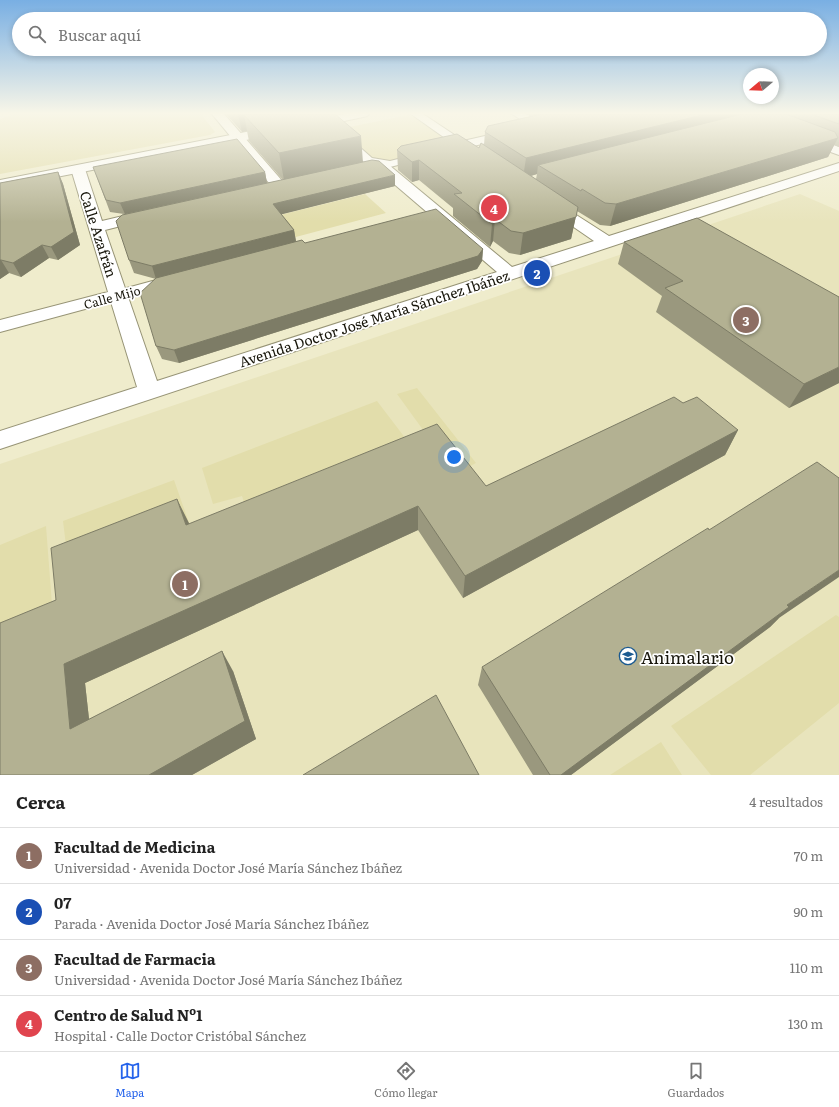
<!DOCTYPE html>
<html lang="es">
<head>
<meta charset="utf-8">
<style>
	:root { --surface:#fff; --page:#f6f6f6; --text:#222; --muted:#767676; --line:#e0e0e0; --accent:#2563eb }
	body { margin:0; font-family:Literata,serif; background:var(--page); color:var(--text) }
	.compass { position:absolute; left:743px; top:68px; width:36px; height:36px; border-radius:50%; background:var(--surface); box-shadow:0 2px 6px #0003; rotate:251deg }
	.you { position:absolute; left:454px; top:457px; width:14px; height:14px; margin:-10px; border:3px solid #fff; border-radius:50%; background:#1a73e8; box-shadow:0 0 0 6px #1a73e833 }
	.badge { display:grid; place-items:center; width:26px; height:26px; border-radius:50%; background:var(--accent); color:#fff; font-size:13px; font-weight:700 }
	.pin { position:absolute; translate:-50% -50%; border:2px solid #fff; box-shadow:0 1px 4px #0006 }
	.list { margin:0; padding:0; list-style:none }
	h2 { display:flex; justify-content:space-between; align-items:center; height:52px; margin:0; padding:0 16px; font-size:17px }
	h2 small { font-size:13px; font-weight:400; color:var(--muted) }
	.list li { display:grid; grid-template-columns:26px 1fr auto; gap:12px; align-items:center; box-sizing:border-box; height:56px; padding:0 16px; border-top:1px solid var(--line) }
	.list b { display:block; font-size:15px; white-space:nowrap }
	.list p { margin:0; font-size:13px; white-space:nowrap; color:var(--muted) }
	.list em { font-size:13px; font-style:normal; color:var(--muted) }
	.icon { flex:none; width:22px; height:22px; fill:none; stroke:currentColor; stroke-width:2; stroke-linecap:round; stroke-linejoin:round }
	.map { position:relative; flex:none; width:839px; height:775px; overflow:hidden }
	.search { position:absolute; background:var(--surface); box-shadow:0 2px 6px #0003; left:12px; right:12px; top:12px; height:44px; display:flex; align-items:center; gap:10px; box-sizing:border-box; padding:0 14px; border-radius:22px; color:var(--muted); font-size:15px }
	.sheet { height:276px; background:var(--surface) }
	nav { display:flex; justify-content:space-around; align-items:center; box-sizing:border-box; height:56px; border-top:1px solid var(--line); background:var(--surface); font-size:11px; color:var(--muted) }
	nav a { display:grid; justify-items:center; gap:2px }
	nav .on { color:var(--accent) }
	.map>svg:first-child { display:block }
	.built { fill:#e8e4bc }
	.green { fill:#e2ddab }
	.lines { fill:none; stroke-linecap:round; stroke-linejoin:round }
	.pedestrian-casing { stroke:#979476; stroke-width:2 }
	.minor-casing { stroke:#979476; stroke-width:2 }
	.tertiary-casing { stroke:#979476; stroke-width:2 }
	.pedestrian { fill:#fff; fill-rule:evenodd }
	.minor { fill:#fff; fill-rule:evenodd }
	.tertiary { fill:#fff; fill-rule:evenodd }
	.wall { fill:#9a987e; fill-rule:evenodd }
	.shaded-wall { fill:#7d7c66 }
	.building { fill:#b3b192; stroke:#7d7c66 }
	.labels { text-anchor:middle; dominant-baseline:central; stroke-width:3.5; stroke-linejoin:round; paint-order:stroke }
	.far-street-label { font-size:12px; fill:#161409; stroke:#fff }
	.street-label { font-size:14px; fill:#161409; stroke:#fff }
	.near-poi-label { font-size:17px; fill:#161409; stroke:#fff; text-anchor:start }
</style>
</head>
<body>
<div class="map">
<svg width="839" height="775" viewBox="0 0 839 775">
	<rect width="100%" height="100%" fill="#efeccc"/>
	<path class="built" d="M800 194 839 211V775H0V464Z"/>
	<path class="green" d="M14 114H201L215 132 210 135 0 174V119Z
		M413 114 452 141 450 144 388 162 369 159 335 130Z
		M365 194 386 213 292 238 276 216Z
		M417 388 476 463 455 474 397 394Z
		M377 401 409 443 246 508 242 496 213 504 202 468Z
		M174 480 189 523 69 570 63 521Z
		M46 526 53 618 0 641V545Z
		M836 615 839 617V703L750 775H711L671 726Z
		M661 742 682 775H610Z"/>
	<g class="lines">
		<defs>
			<path id="pedestrian" d="M411 114H423L462 140 463 142 458 151 448 153 444 152 442 150 444 148 450 146 452 143Z
				M343 135 347 136 372 158 390 161 422 153 426 154 428 156 426 158 390 167 369 164 365 163 339 140 338 138Z
				M171 276 176 278 179 281 176 284 118 300 112 298 110 295 112 292Z"/>
			<path id="minor" d="M212 114H224L284 183 286 186 284 189 279 190 274 189Z
				M512 114H526L545 124 547 127 545 130H537Z
				M515 129 519 130 521 133 519 136 473 146 489 159 487 162H477L460 148 463 141Z
				M804 134 839 147V155L800 141 798 138 800 135Z
				M369 162 389 165 512 267 594 241 546 208 544 205 546 202 551 201 556 202 609 236 839 163V171L0 449V431L137 387 111 302 0 332V320L108 292 71 169 73 166H83L85 169 102 221 144 211 149 213 152 216 149 219 105 230 157 381 497 272 380 172 364 169 362 166 364 163Z"/>
			<path id="tertiary" d="M345 114H369L367 116 363 117 311 128 307 127 305 124 307 121Z
				M277 126 281 127 283 130 281 133 0 188V180Z"/>
		</defs>
		<use href="#pedestrian" class="pedestrian-casing"/>
		<use href="#minor" class="minor-casing"/>
		<use href="#tertiary" class="tertiary-casing"/>
		<use href="#pedestrian" class="pedestrian"/>
		<use href="#minor" class="minor"/>
		<use href="#tertiary" class="tertiary"/>
	</g>
	<path class="wall" d="M226 114H335L363 163 395 186 281 214 294 230 296 241 305 243 483 249 482 261 477 269 179 363 162 359 156 346V279L134 273 129 260 124 214 110 212 93 167 265 172 267 183 283 180 249 141 247 131 242 132Z
		M528 114H839V147L834 145 828 157 610 226 600 225 577 211 571 239 520 255 509 253 493 241 490 247 453 216V208L419 180 412 182 398 170 397 150 479 148 484 145 485 132 532 116ZM537 174 536 179 531 176Z
		M58 172 63 184 80 245 58 260 49 258 21 277 9 273 0 279V183Z
		M624 242 839 383 789 408 656 312 662 296 618 264Z
		M683 403 738 430 725 455 463 598 418 530 85 683 89 719 233 671 256 739 192 775H0L56 600 189 524 486 486Z
		M779 618 770 627 571 775H533L478 685 482 667Z"/>
	<path class="shaded-wall" d="M238 114H309L244 115 247 131 242 132Z
		M706 114H749L538 165 537 174 523 178 526 158Z
		M361 136 363 163 284 180 279 153Z
		M838 138 828 157 610 226 616 204Z
		M419 160V180L412 182V162Z
		M58 172 63 184 80 245 58 260 51 247Z
		M265 172 267 183 125 214 120 203Z
		M395 175V186L275 216 273 204Z
		M578 207 571 239 520 255 523 233Z
		M495 219 493 241 490 247 492 224Z
		M294 230 296 242 156 279 152 266Z
		M42 245 49 258 21 277 13 263Z
		M483 249 482 261 477 269 179 363 174 350Z
		M0 260H1L9 273 0 279Z
		M839 367V383L789 408 804 384Z
		M738 430 725 455 463 598 465 576Z
		M177 499 189 523 197 548 186 525Z
		M418 506V530L85 683 92 746 70 729 64 664Z
		M839 570V577L779 618 770 627 571 775H561L787 605Z
		M222 651 233 671 256 739 192 775H149Z"/>
	<path class="building" d="M250 114H335L361 136 279 153 244 115Z
		M542 114H706L526 158 485 132 488 126Z
		M742 114H786L835 132 838 138 616 204 605 203 582 189 581 191 538 165Z
		M811 114H839V124Z
		M457 134 479 148 481 143 578 207 576 217 523 233 511 231 495 219 492 224 454 194 462 193 419 160 412 162 397 150 401 146Z
		M237 139 265 172 120 203 106 200 93 167Z
		M372 160 379 161 395 175 273 204 294 230 152 266 129 260 116 221 122 215Z
		M58 172 74 232 51 247 42 245 13 263 1 260H0V183Z
		M436 209 483 249 478 256 174 350 156 346 140 293 156 278 302 240 305 243Z
		M697 218 839 297V367L804 384 665 288 683 281 624 242Z
		M674 397 683 403 697 397 738 430 465 576 418 506 64 664 70 729 222 651 245 721 149 775H0V623L56 600 51 548 177 499 186 525 437 424 486 486Z
		M817 462 839 478V570L787 605 789 607 561 775H550L482 667 708 528 709 530Z
		M436 695 479 775H303Z"/>
	<linearGradient id="sky" x2="0" y2="1"><stop stop-color="#79afe3"/><stop offset="0.51" stop-color="#f8f6e8"/><stop offset="1" stop-color="#f8f6e8" stop-opacity="0"/></linearGradient>
	<rect width="839" height="222" fill="url(#sky)"/>
	<defs>
		<symbol id="university-ring" viewBox="-11 -11 22 22"><circle r="9.5" fill="#fff" stroke="#1b5a90" stroke-width="1.5"/><path d="M0-5L7-2L0 1L-7-2ZM-4 1L0 2.5L4 1V4Q0 6-4 4Z" fill="#1b5a90"/></symbol>
	</defs>
	<g fill-rule="evenodd">
		<use href="#university-ring" x="618" y="646" width="20" height="20"/>
	</g>
	<g class="labels">
		<g class="far-street-label">
			<text transform="translate(112 297) rotate(-15)">Calle Mijo</text>
		</g>
		<g class="street-label">
			<text transform="translate(99 234) rotate(72)">Calle Azafrán</text>
			<text transform="translate(374 318) rotate(-18)">Avenida Doctor José María Sánchez Ibáñez</text>
		</g>
		<g class="near-poi-label">
			<text x="641" y="656">Animalario</text>
		</g>
	</g>
</svg>
<svg class="compass" viewBox="-18 -18 36 36"><path d="M0-13l5 13h-10z" fill="#e53935"/><path d="M0 13l5-13h-10z" fill="#767676"/></svg>
<div class="you"></div>
<div class="pin badge" style="left:185px;top:584px;background:#8d6e63">1</div>
<div class="pin badge" style="left:537px;top:273px;background:#1a4fb4">2</div>
<div class="pin badge" style="left:746px;top:320px;background:#8d6e63">3</div>
<div class="pin badge" style="left:494px;top:208px;background:#e0444e">4</div>
<div class="search"><svg class="icon" aria-label="search" viewBox="0 0 24 24"><circle cx="10" cy="10" r="6"/><path d="M15 15l6 6"/></svg>Buscar aquí</div>
</div>
<section class="sheet">
<h2>Cerca<small>4 resultados</small></h2>
<ul class="list">
<li><span class="badge" style="background:#8d6e63">1</span><div><b>Facultad de Medicina</b><p>Universidad · Avenida Doctor José María Sánchez Ibáñez</p></div><em>70 m</em></li>
<li><span class="badge" style="background:#1a4fb4">2</span><div><b>07</b><p>Parada · Avenida Doctor José María Sánchez Ibáñez</p></div><em>90 m</em></li>
<li><span class="badge" style="background:#8d6e63">3</span><div><b>Facultad de Farmacia</b><p>Universidad · Avenida Doctor José María Sánchez Ibáñez</p></div><em>110 m</em></li>
<li><span class="badge" style="background:#e0444e">4</span><div><b>Centro de Salud Nº1</b><p>Hospital · Calle Doctor Cristóbal Sánchez</p></div><em>130 m</em></li>
</ul>
</section>
<nav>
<a class="on"><svg class="icon" aria-label="map" viewBox="0 0 24 24"><path d="M3 6l6-2 6 2 6-2v14l-6 2-6-2-6 2zM9 4v14M15 6v14"/></svg>Mapa</a>
<a><svg class="icon" aria-label="directions" viewBox="0 0 24 24"><path d="M12 3l9 9-9 9-9-9zM9 14v-3h6M13 9l2 2-2 2"/></svg>Cómo llegar</a>
<a><svg class="icon" aria-label="saved" viewBox="0 0 24 24"><path d="M7 4h10v16l-5-4-5 4z"/></svg>Guardados</a>
</nav>
</body>
</html>
